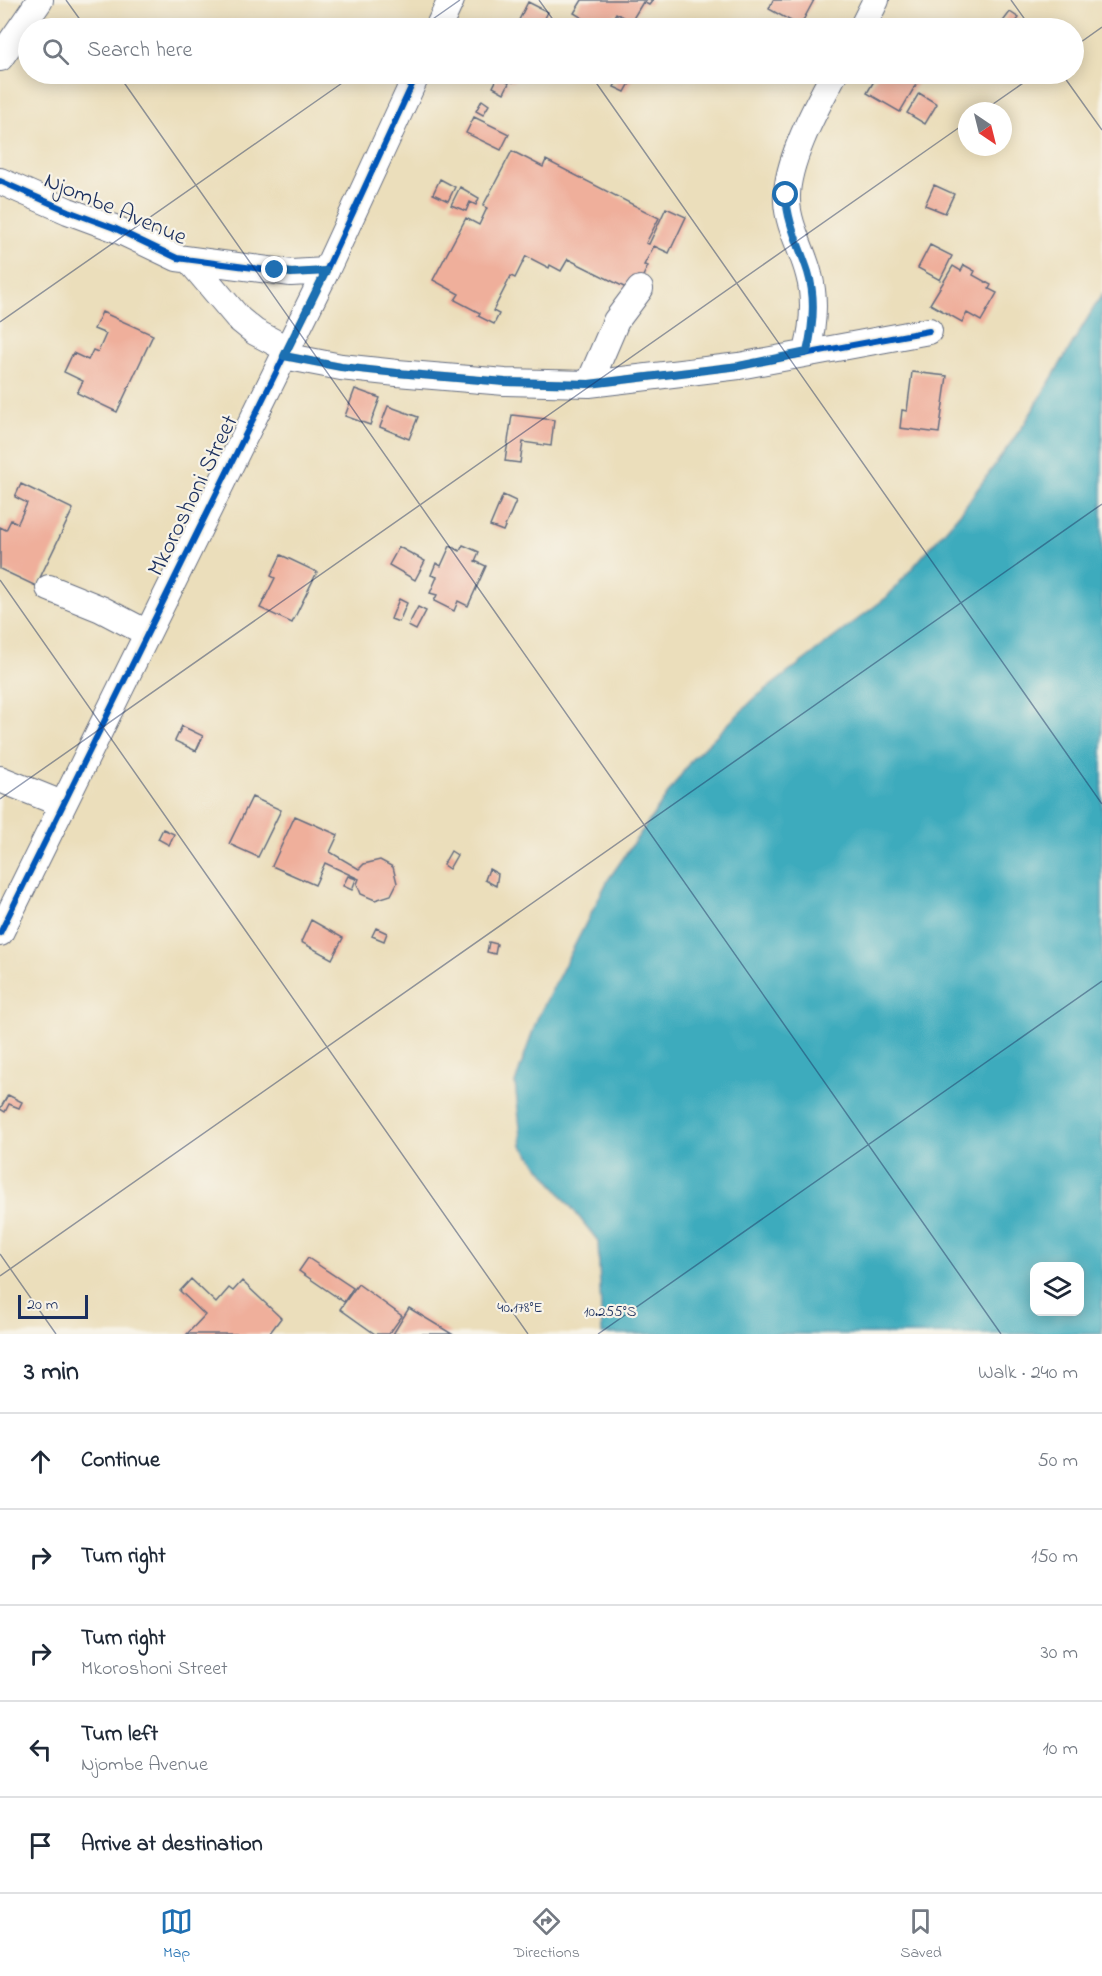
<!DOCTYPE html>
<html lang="en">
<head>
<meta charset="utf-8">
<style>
	:root { --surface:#fff; --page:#f2f2f3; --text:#1f2937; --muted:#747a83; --line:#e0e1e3; --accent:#1f6fb2 }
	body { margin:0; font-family:"Indie Flower",sans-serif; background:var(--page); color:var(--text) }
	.controls { position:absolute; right:18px; bottom:18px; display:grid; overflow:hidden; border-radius:12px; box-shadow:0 3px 15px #0003 }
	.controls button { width:54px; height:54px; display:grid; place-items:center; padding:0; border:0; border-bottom:2px solid var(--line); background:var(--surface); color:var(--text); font:30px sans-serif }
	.compass { position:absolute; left:958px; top:102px; width:54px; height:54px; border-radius:50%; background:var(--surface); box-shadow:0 3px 15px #0003; rotate:145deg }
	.scale { position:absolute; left:18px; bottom:15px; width:70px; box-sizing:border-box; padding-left:6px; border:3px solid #1b2f5e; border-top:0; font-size:16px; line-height:21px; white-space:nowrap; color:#1b2f5e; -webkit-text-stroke:4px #f7f3e8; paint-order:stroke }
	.stop { position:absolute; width:18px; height:18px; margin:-14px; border:4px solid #1f6fb2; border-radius:50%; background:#fff }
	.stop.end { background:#1f6fb2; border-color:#fff; box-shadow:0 2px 6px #0008 }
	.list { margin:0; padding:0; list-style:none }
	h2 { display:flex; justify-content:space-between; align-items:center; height:78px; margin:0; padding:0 24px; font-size:26px }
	h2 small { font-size:20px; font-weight:400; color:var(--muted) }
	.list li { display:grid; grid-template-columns:39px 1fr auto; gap:18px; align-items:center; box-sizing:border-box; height:96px; padding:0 24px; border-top:2px solid var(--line) }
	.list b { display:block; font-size:22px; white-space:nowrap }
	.list p { margin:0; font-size:20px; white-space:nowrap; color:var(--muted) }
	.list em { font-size:20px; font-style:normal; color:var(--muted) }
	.icon { flex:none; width:33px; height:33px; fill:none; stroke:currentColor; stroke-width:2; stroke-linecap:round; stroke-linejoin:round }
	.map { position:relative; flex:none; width:1102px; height:1334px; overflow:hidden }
	.search { position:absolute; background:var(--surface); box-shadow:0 3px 15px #0003; left:18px; right:18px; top:18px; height:66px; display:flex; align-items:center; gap:15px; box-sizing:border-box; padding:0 21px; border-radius:33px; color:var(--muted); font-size:22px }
	.sheet { height:558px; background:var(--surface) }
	nav { display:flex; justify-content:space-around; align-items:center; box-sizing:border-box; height:84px; border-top:2px solid var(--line); background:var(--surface); font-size:16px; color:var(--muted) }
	nav a { display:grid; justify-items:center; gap:3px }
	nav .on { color:var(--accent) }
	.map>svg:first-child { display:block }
	.water { fill:#3eabbd; stroke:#2c6d8e; stroke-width:1.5; fill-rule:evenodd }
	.building { fill:#efaf9b }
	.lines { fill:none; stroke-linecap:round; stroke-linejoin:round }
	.minor-casing { stroke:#646c7f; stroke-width:28 }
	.minor { stroke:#fff; stroke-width:26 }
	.cycleway-casing { stroke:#f7f3e8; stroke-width:10 }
	.cycleway { stroke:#0057b8; stroke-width:6 }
	.route { stroke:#1f6fb2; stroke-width:8 }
	.ticks { fill:none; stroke:#1b2f5e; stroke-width:1.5; stroke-opacity:0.45 }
	.labels { text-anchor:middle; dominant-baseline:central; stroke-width:4.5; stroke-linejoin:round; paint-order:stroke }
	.street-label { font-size:24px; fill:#1b2f5e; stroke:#f7f3e8 }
	.ticks-label { font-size:15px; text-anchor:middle; fill:#1b2f5e; stroke:#f7f3e8; stroke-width:4.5; stroke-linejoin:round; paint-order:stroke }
</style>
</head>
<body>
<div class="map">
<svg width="1102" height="1334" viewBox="0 0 1102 1334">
	<rect width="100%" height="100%" fill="#f7f3e8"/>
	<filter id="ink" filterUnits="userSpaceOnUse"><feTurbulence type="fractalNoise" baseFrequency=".0167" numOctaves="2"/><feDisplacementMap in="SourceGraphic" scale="12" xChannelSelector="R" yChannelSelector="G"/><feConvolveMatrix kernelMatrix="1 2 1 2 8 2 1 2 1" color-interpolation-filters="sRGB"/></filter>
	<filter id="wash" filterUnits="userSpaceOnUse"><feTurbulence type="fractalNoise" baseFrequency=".008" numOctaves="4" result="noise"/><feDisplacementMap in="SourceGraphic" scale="24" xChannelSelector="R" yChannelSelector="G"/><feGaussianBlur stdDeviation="1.35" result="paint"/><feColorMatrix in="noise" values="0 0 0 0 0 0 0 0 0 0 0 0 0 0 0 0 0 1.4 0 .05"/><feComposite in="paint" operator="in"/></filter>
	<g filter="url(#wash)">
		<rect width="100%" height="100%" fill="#ebdebb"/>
		<path class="water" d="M1102 294V1334H602L598 1241 522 1145 515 1083 537 1019 608 880 692 759 756 697 887 597 961 512 1025 423ZM1034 1266H1080V1312H1034Z"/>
		<g id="blocks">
			<path class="building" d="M582 0H653L649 5 643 2 631 22 616 13 607 28H599L574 13Z
				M773 0H814L800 26 769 9Z
				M528 2 548 12 540 28H515Z
				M1010 12 1019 18 1011 28H998Z
				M495 74H517L513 82Z
				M621 74H635L625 92 614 87Z
				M878 74H913L910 78 917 83 900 112 867 93Z
				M498 77 509 83 504 93 493 87Z
				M919 93 937 104 925 124 907 113Z
				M482 100 489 105 483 115 476 111Z
				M474 117 509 134 501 150 466 133Z
				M512 151 543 167 546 160 659 218 646 243 649 244 666 208 686 217 669 253 654 246 644 265 648 266 642 278 638 276 628 289 568 259 561 271 550 265 549 268 526 256 515 278 511 276 493 311 499 314 494 324 478 316 480 313 455 300 459 294 433 280 466 218 479 225 487 208 483 206Z
				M440 179 455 187 448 201 433 194Z
				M934 185 954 194 945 213 925 205Z
				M460 187 479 198 476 205 470 202 466 211 451 205Z
				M930 245 952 256 940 280 918 268Z
				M964 265 975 271 973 275 991 285 989 289 997 293 981 321 967 313 962 322 930 304 953 266 961 271Z
				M102 312 153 335 117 412 77 393 83 381 64 372 73 353 88 360 93 350 98 352 106 334 94 329Z
				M912 372 947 376 939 433 900 428 902 410 907 411Z
				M355 389 380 398 370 425 345 416Z
				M388 406 418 417 409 439 380 427Z
				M512 415 554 420 551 446 523 442 520 463 505 461Z
				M21 484 73 509 36 586 0 569V527L6 530 11 520 18 523 27 503 15 497Z
				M503 495 516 501 503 531 490 526Z
				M463 545 479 552 475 561 486 566 468 606 458 601 454 611 434 601 437 595 430 593 437 577 431 575 436 563 441 566 450 546 460 551Z
				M399 547 425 561 415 580 389 565Z
				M281 555 317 572 292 623 260 608 275 578 271 576Z
				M399 599 407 603 399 622 391 619Z
				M418 607 426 611 416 630 408 626Z
				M182 726 203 736 196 751 175 741Z
				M252 797 281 810 258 857 229 844Z
				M295 816 338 835 330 852 359 869 364 864 380 860 393 867 397 883 391 895 375 900 361 894 357 884 359 879 325 863 315 885 272 866Z
				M163 829 174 834 169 845 158 839Z
				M451 851 457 855 449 869 443 865Z
				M489 869 498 874 496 886 485 880Z
				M348 876 356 879 352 890 343 886Z
				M311 920 343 938 332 959 301 942Z
				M376 928 387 933 384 941 372 936Z
				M489 942 497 944 495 954 487 952Z
				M8 1095 22 1102 19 1108 9 1104 5 1112 0 1109Z
				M308 1258 353 1288 344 1302 299 1271Z
				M191 1279 216 1303 229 1288 233 1291 242 1281 281 1318 269 1334H187L205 1315 180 1291Z
				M358 1284 402 1316 389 1334H375L340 1309Z
				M409 1308 452 1334H393Z"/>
		</g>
	</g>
	<g filter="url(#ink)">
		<use href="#blocks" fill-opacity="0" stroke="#646c7f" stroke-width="1.5"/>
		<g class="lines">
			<defs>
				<path id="minor" d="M438 28 451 0
					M862 28 876 0
					M0 58 40 0
					M0 181 68 211 114 228 177 258 291 273 326 271
					M190 261 239 319 255 332 287 349
					M807 352C813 327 816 300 809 275 803 250 788 227 787 201 785 163 817 106 834 74
					M284 356 341 367 397 373 505 382 589 384 739 366 929 331
					M589 384 616 321 640 289
					M49 588 101 609 147 633
					M0 779 62 804
					M0 933 326 271 417 74"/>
			</defs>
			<use href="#minor" class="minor-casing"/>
			<use href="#minor" class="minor"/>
			<defs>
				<path id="cycleway" d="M0 181 68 211 114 228 177 258 291 273 326 271
					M284 356 341 367 397 373 505 382 589 384 739 366 929 331
					M0 933 326 271 417 74"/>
			</defs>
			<use href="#cycleway" class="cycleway-casing"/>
			<use href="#cycleway" class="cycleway"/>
		</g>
	</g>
	<g class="lines" filter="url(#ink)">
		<path class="route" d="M275 270 291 273 326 271 284 356 341 367 397 373 505 382 589 384 739 366 807 352C813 327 816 298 808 272 800 247 787 223 786 195"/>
	</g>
	<path class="ticks" d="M66 0 86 28M539 0 559 28M1011 0 1031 28M420 28 460 0M1074 47 1102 27M118 74 1001 1334M590 74 1102 804M1062 74 1102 130M983 111 1036 74M0 322 355 74M0 580 528 1334M0 799 967 122M0 1254 56 1334M0 1276 1102 504M598 1334 1102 981"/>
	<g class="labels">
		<g class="street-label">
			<text transform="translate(115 210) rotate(23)">Njombe Avenue</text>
			<text transform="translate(194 496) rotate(-64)">Mkoroshoni Street</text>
		</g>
	</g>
	<g class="ticks-label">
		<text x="520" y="1312">40.178°E</text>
		<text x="610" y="1316">10.255°S</text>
	</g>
</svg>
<div class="controls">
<button><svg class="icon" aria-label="layers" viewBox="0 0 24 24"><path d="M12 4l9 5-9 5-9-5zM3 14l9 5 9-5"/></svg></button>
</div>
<svg class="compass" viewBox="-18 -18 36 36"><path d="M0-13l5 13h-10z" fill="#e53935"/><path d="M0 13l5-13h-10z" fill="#747a83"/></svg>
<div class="scale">20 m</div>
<div class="stop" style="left:786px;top:195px"></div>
<div class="stop end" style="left:275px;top:270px"></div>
<div class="search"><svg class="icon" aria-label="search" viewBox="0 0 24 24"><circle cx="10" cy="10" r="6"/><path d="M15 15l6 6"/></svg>Search here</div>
</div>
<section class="sheet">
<h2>3 min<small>Walk · 240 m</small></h2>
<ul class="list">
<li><svg class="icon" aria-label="ahead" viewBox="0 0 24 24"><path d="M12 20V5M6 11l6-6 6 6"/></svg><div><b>Continue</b></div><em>50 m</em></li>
<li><svg class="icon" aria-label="right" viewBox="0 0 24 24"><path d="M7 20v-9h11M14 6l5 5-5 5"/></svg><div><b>Turn right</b></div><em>150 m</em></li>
<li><svg class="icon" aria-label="right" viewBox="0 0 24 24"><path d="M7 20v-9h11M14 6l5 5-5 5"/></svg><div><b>Turn right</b><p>Mkoroshoni Street</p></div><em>30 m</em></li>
<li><svg class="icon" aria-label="left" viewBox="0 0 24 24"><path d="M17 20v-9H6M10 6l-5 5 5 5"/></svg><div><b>Turn left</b><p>Njombe Avenue</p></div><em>10 m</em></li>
<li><svg class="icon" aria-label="arrive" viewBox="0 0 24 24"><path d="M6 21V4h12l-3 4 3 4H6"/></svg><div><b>Arrive at destination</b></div></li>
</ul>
</section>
<nav>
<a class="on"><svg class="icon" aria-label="map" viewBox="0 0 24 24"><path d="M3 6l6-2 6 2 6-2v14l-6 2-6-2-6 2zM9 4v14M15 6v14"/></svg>Map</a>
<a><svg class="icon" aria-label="directions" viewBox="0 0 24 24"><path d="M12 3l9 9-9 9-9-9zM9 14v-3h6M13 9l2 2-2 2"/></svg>Directions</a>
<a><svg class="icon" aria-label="saved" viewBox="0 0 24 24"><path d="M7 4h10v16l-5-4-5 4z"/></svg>Saved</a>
</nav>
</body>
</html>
